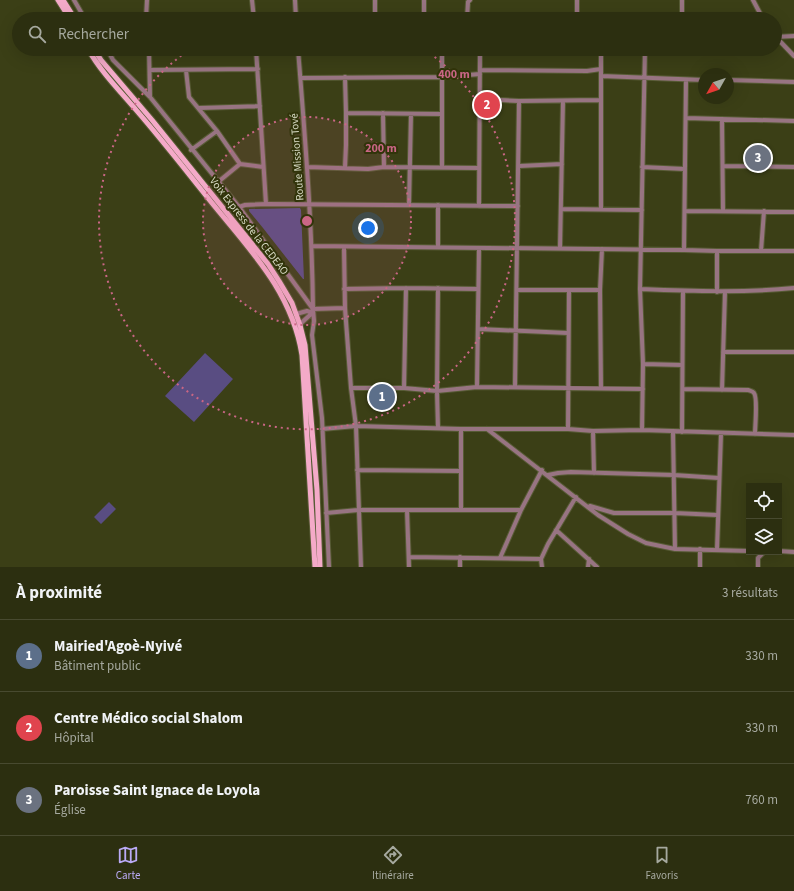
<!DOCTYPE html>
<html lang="fr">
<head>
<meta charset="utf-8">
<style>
	:root { --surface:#2c2f10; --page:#343719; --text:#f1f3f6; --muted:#a6a99f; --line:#484a30; --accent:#baaaf6 }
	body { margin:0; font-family:"Source Sans 3",sans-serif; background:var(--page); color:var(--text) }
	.controls { position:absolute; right:12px; bottom:12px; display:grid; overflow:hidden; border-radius:0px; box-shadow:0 4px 16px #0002 }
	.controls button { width:36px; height:36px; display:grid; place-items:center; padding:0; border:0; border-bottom:1px solid var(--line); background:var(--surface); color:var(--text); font:20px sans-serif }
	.compass { position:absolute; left:698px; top:68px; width:36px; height:36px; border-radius:50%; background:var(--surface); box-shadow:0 4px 16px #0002; rotate:230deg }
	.you { position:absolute; left:368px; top:228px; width:14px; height:14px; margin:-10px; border:3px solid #fff; border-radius:50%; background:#1a73e8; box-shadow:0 0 0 6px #1a73e833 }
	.badge { display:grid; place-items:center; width:26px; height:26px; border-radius:50%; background:var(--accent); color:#fff; font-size:13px; font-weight:700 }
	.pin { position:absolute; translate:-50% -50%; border:2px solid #fff; box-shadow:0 1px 4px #0006 }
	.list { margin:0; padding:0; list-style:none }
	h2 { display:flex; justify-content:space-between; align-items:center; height:52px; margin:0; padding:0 16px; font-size:17px }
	h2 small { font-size:13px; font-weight:400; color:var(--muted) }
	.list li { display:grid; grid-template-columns:26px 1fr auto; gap:12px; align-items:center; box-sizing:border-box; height:72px; padding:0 16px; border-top:1px solid var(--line) }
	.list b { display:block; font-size:15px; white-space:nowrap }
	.list p { margin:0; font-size:13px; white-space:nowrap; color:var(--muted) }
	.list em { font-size:13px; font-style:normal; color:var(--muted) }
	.icon { flex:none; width:22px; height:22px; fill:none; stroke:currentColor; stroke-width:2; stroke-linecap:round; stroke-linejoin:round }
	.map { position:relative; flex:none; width:794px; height:567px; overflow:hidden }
	.search { position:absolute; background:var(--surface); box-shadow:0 4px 16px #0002; left:12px; right:12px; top:12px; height:44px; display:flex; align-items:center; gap:10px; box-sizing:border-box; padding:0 14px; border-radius:22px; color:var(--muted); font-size:15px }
	.sheet { height:268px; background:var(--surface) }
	nav { display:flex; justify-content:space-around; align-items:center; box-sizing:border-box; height:56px; border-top:1px solid var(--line); background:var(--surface); font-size:11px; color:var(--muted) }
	nav a { display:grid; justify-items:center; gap:2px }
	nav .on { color:var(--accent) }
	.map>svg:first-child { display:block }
	.green { fill:#594d82 }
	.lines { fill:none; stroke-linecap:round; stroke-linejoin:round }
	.minor-casing { stroke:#575b35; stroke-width:6 }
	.major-casing { stroke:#575b35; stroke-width:7 }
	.minor { stroke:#987482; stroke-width:4 }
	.major { stroke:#f4aac8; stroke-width:5 }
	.ring { fill:none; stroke:#ca6685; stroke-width:2; stroke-dasharray:2 4 }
	.labels { text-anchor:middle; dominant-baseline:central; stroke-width:4; stroke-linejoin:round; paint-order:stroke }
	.street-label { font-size:11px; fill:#d7dac4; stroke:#31340a }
	.centre { fill:#ca6685; stroke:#31340a; stroke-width:2 }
	.ring-label { font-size:12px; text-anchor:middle; font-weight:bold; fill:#ca6685; stroke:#31340a; stroke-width:4; stroke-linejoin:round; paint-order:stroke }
</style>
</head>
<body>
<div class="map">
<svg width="794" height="567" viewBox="0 0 794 567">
	<rect width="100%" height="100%" fill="#3b3f16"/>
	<path class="green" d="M300 208 301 210 304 279H303L263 228 249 211V209Z
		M205 353 233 379 194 422 165 396Z
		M109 502 116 509 101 524 94 517Z"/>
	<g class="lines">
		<defs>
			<path id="minor" d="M74 0 85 19
				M252 0 254 19
				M295 0 296 19
				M753 0 763 19
				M146 19 147 0
				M375 19V0
				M424 19V0
				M467 19 468 2 470 0
				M577 19V0
				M682 19V0
				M775 36 794 56
				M775 37 794 36
				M107 49 113 60 150 97 239 207 313 309 314 321 312 335 322 418 329 567
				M149 49 150 97
				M256 49 266 204
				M298 49C305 136 312 222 313 309L310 315 299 325
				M601 49V209
				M150 70 258 69
				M186 70 189 97 217 131 240 164
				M480 70 587 71 601 69
				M601 76 704 80
				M345 77 346 113 442 114
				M301 78 443 77 480 74
				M728 80 794 82
				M480 99 519 101 601 100
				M199 108 260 106
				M383 113 384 167 479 168
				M686 118 794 121
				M722 119 723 211
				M191 150 217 131
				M519 166 562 164
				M724 166 794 167
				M307 167 368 169 384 167
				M345 167 346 145V113
				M442 167V49
				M642 167 685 169
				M218 182 240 164 263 167
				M409 205 411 114
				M438 205V247
				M479 206 480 49
				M239 207 245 205 268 204 518 206
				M561 209 642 210
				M685 211 794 212
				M312 246 684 250 686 80
				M344 247 345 308 351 388 356 426 361 567
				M560 248 563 101
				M684 250 717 251H794
				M717 251V292
				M761 251 764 211
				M344 289 406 288 478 289
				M640 289C691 291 743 293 794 288
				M517 290H600
				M313 309 345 308
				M296 314 307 311 310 312
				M478 329 568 333
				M723 352H794
				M643 364 682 365
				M477 387 479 248
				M515 387 519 101
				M351 388H404L437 391 477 387 643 389
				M404 388 406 288
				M601 388 600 290 602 249
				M683 389 748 390C751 391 753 391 754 393 758 398 755 426 755 434
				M722 390 725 292
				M438 428 437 391 438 288
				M322 429 356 426 461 429H568L593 431 642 430 794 435
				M461 429V509
				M487 429 598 515 628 534 646 543 675 549 749 551
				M568 429 569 290
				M642 430 643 364 640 289 645 49
				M593 431 594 473
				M673 432 675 549
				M682 432 683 291
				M357 470 461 471
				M548 475 558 473 571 472 674 475 719 478
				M590 506 614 513H675L717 515
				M407 510 409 567
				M326 513 358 510H521L542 470
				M556 530 597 567
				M700 549V567
				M717 550 721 434
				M779 551 794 552
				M409 557 541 559
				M500 558 521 510
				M460 567V557
				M542 567 541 559 548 544 576 497
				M588 567 589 559
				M758 567V558L764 552"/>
			<path id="major" d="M58 0 70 19
				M63 0 75 19
				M88 49C101 72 120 91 137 111 163 141 187 172 212 203 251 251 292 292 302 355L315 567
				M94 49 101 60 152 120 268 264 279 281 292 303 300 325 305 345 317 490 320 567"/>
		</defs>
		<use href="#minor" class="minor-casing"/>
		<use href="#major" class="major-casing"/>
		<use href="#minor" class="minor"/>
		<use href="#major" class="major"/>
	</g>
	<circle cx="307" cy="221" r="104" fill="#ca6685" fill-opacity=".12"/>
	<g class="ring">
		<circle cx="307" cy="221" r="104"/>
		<path d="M258 19A208 208 0 0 1 356 19M425 50A208 208 0 1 1 189 50"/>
	</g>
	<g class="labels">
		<g class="street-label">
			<text transform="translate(297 157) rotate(-94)">Route Mission Tové</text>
			<text transform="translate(249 226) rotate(52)">Voix Express de la CEDEAO</text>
		</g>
	</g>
	<circle cx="307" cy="221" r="6" class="centre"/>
	<g class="ring-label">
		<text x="454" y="78">400 m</text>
		<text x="381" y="152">200 m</text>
	</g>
</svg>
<div class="controls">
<button><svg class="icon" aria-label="locate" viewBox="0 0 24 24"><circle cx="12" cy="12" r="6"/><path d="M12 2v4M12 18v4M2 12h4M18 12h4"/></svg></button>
<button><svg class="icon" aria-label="layers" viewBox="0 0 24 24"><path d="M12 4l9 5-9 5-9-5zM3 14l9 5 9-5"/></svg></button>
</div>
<svg class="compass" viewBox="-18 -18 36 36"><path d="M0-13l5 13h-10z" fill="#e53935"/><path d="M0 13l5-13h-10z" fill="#a6a99f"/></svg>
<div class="you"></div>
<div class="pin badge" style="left:382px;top:397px;background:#5c6f8a">1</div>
<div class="pin badge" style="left:487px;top:105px;background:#e0444e">2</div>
<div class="pin badge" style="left:758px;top:158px;background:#6b7280">3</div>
<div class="search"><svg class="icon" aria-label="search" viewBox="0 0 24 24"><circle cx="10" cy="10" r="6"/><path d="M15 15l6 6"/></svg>Rechercher</div>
</div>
<section class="sheet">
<h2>À proximité<small>3 résultats</small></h2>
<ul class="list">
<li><span class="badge" style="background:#5c6f8a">1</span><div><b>Mairied'Agoè-Nyivé</b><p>Bâtiment public</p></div><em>330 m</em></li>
<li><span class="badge" style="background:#e0444e">2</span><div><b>Centre Médico social Shalom</b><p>Hôpital</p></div><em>330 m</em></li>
<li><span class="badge" style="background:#6b7280">3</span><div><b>Paroisse Saint Ignace de Loyola</b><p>Église</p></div><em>760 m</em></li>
</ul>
</section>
<nav>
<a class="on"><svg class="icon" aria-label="map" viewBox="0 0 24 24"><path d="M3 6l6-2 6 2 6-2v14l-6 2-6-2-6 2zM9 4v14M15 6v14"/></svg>Carte</a>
<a><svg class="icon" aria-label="directions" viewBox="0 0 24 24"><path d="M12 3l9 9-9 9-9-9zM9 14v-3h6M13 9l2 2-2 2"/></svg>Itinéraire</a>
<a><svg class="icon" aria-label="saved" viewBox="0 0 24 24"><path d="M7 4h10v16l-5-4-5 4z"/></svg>Favoris</a>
</nav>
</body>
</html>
